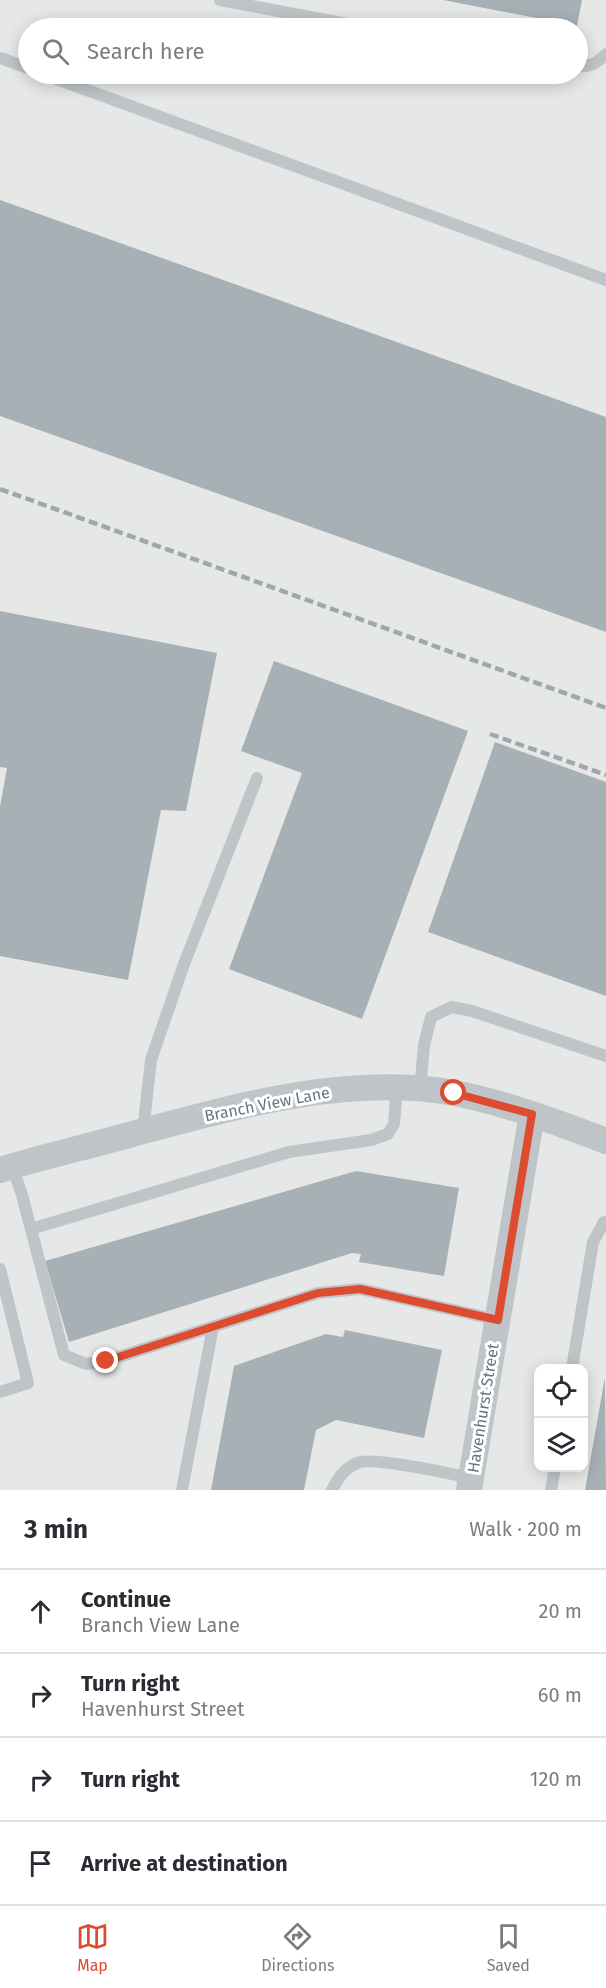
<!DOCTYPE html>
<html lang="en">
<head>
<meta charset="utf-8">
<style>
	:root { --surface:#fff; --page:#f2f2f3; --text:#2b2b33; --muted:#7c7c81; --line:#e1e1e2; --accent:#de4c30 }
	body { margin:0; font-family:"Fira Sans",sans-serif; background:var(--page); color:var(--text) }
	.controls { position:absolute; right:18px; bottom:18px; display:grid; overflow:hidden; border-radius:12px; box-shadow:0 3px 15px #0003 }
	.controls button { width:54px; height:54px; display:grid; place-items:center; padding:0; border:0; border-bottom:2px solid var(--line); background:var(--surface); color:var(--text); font:30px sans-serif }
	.stop { position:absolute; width:18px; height:18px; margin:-14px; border:4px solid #de4c30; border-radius:50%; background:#fff }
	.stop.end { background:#de4c30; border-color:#fff; box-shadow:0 2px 6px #0008 }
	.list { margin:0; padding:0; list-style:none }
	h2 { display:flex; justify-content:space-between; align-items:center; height:78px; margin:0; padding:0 24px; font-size:26px }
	h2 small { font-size:20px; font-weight:400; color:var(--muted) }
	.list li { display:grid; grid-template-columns:39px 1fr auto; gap:18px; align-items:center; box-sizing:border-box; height:84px; padding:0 24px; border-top:2px solid var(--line) }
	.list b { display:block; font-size:22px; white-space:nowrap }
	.list p { margin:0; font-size:20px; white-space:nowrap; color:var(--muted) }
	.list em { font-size:20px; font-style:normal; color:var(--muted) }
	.icon { flex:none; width:33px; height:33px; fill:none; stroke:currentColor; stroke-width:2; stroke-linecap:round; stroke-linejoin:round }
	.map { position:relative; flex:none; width:606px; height:1490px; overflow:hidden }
	.search { position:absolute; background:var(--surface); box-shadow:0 3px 15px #0003; left:18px; right:18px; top:18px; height:66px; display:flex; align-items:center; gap:15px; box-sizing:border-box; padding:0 21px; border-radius:33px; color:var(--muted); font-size:22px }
	.sheet { height:414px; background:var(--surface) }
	nav { display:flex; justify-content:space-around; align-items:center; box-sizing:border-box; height:84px; border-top:2px solid var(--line); background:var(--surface); font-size:16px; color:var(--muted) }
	nav a { display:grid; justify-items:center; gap:3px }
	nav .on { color:var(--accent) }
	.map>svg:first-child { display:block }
	.built { fill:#e6e8e7; fill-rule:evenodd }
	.building { fill:#a6b0b5 }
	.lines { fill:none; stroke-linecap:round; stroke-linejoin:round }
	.lane { stroke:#bfc4c8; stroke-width:12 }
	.street { stroke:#bfc4c8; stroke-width:26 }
	.rail { stroke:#9fa7ac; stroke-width:4.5; stroke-dasharray:9 4.5; stroke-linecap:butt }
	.route { stroke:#de4c30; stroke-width:8 }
	.labels { text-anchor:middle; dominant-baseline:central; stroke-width:6; stroke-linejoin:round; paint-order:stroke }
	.street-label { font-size:16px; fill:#647680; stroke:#fff }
</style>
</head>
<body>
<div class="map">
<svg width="606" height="1490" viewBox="0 0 606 1490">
	<rect width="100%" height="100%" fill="#f8f8f6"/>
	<path class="built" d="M0 0H606V1490H0ZM28 28H578V74H28ZM538 1368H584V1468H538Z"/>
	<path class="building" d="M443 0H582L577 26Z
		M0 200 606 417V632L0 416Z
		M0 611 217 653 186 811 161 810 128 980 0 956V807L7 768 0 767Z
		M274 661 468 731 362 1019 229 969 302 773 241 751Z
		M495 742 606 782V996L428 932Z
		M356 1171 459 1188 444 1276 359 1262 361 1254 352 1253 69 1342 45 1261Z
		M345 1330 442 1350 424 1438 336 1420 316 1430 304 1490H211L234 1366 326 1334 343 1337Z
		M605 1377 606 1490H585Z"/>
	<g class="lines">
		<path class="lane" d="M220 0 368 28
			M0 58 28 68
			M578 66C591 67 597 63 606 54
			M43 74 606 280
			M420 1090 424 1045 431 1017 452 1007 472 1011 606 1056
			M143 1131 151 1060 184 964 257 778
			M12 1166 22 1195 64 1355 86 1364 106 1361 318 1293 360 1289 498 1320
			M31 1229 289 1152 371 1140 388 1134 394 1124 397 1087
			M0 1269 28 1383 0 1392
			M572 1368 593 1242 604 1222 606 1223
			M182 1490 213 1327
			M332 1490C338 1478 344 1469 357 1463 372 1456 451 1474 471 1478
			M551 1490 555 1468"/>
		<path class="street" d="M0 1170C45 1156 91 1146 136 1133 236 1106 350 1074 454 1093 506 1103 556 1122 606 1141
			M469 1490 532 1114"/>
		<path class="rail" d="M0 489 606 708
			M490 734 606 775"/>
	</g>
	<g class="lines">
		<path class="route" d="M106 1361 318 1293 360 1289 498 1320 532 1114 454 1093"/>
	</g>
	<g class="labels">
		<g class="street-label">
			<text transform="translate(267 1104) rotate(-11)">Branch View Lane</text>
			<text transform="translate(483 1408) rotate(-81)">Havenhurst Street</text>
		</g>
	</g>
</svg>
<div class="controls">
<button><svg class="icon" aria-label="locate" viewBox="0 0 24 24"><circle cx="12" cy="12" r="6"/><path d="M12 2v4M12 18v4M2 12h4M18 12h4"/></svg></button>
<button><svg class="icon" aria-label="layers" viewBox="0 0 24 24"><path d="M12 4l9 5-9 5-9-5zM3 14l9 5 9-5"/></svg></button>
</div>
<div class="stop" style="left:454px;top:1093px"></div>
<div class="stop end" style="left:106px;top:1361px"></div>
<div class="search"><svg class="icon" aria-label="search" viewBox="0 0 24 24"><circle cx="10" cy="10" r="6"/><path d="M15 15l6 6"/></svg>Search here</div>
</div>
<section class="sheet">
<h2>3 min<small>Walk · 200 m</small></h2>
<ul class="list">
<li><svg class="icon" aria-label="ahead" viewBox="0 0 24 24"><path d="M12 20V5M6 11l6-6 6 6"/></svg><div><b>Continue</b><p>Branch View Lane</p></div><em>20 m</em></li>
<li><svg class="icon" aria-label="right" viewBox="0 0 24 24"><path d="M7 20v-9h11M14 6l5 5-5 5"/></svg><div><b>Turn right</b><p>Havenhurst Street</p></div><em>60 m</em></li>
<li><svg class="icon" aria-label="right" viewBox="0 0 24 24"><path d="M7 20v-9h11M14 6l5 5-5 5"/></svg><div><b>Turn right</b></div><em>120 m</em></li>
<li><svg class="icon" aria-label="arrive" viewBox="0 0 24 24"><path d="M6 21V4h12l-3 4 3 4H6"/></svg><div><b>Arrive at destination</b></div></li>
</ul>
</section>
<nav>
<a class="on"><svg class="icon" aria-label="map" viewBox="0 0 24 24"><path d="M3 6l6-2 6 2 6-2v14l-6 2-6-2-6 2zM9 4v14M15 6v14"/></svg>Map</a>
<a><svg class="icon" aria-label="directions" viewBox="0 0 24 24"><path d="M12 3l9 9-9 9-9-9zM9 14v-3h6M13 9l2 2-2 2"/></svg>Directions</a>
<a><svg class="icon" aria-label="saved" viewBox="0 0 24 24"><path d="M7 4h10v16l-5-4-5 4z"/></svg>Saved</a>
</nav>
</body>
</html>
